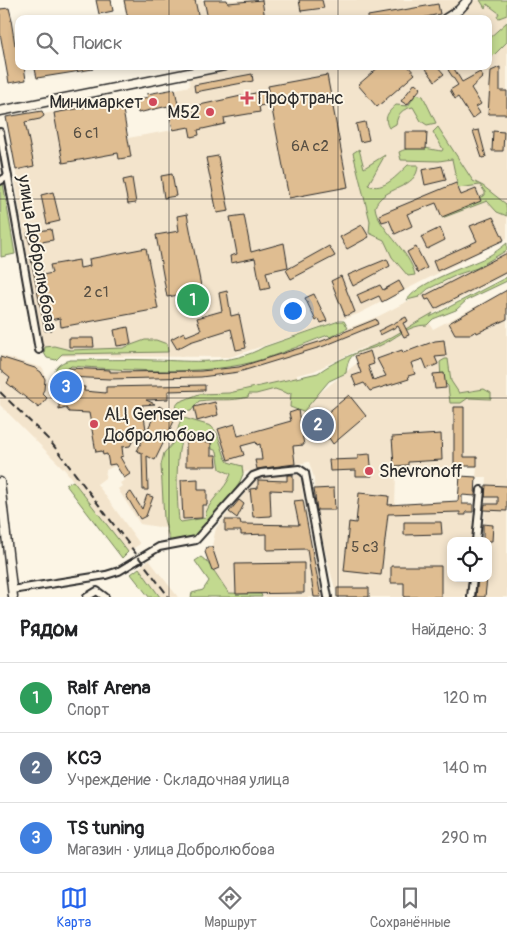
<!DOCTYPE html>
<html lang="ru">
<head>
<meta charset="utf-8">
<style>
	:root { --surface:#fff; --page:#f2f2f2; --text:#202124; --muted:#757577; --line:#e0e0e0; --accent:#2563eb }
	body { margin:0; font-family:Pangolin,sans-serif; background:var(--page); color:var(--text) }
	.controls { position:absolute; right:15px; bottom:15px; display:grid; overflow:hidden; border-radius:10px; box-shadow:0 2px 8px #0003 }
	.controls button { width:45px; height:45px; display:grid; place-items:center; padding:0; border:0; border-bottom:1px solid var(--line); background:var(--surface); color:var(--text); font:25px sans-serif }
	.you { position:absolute; left:292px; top:310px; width:18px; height:18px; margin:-12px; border:4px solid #fff; border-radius:50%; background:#1a73e8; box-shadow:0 0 0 8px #1a73e833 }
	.badge { display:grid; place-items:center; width:32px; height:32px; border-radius:50%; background:var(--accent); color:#fff; font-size:16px; font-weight:700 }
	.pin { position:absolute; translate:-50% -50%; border:2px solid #fff; box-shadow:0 1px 5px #0006 }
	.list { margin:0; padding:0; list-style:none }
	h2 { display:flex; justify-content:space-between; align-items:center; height:65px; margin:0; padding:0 20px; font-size:21px }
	h2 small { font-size:16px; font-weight:400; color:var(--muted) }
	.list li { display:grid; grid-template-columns:32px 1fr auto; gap:15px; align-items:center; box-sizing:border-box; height:70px; padding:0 20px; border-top:1px solid var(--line) }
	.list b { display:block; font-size:19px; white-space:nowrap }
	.list p { margin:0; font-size:16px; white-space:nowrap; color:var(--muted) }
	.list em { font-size:16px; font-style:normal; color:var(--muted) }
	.icon { flex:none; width:28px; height:28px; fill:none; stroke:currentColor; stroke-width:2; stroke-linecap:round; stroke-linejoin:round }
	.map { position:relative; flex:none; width:507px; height:597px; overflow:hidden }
	.search { position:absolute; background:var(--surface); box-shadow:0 2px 8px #0003; left:15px; right:15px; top:15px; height:55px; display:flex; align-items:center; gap:12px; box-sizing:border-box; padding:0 18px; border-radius:10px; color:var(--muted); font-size:19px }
	.sheet { height:275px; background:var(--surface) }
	nav { display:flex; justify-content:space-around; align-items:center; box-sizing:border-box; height:70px; border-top:1px solid var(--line); background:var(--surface); font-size:14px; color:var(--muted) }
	nav a { display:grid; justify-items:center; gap:2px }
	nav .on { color:var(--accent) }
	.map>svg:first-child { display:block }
	.built { fill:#f3e4cc; fill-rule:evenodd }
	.green { fill:#c2d98f; stroke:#76825d; fill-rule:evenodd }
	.building { fill:#dfbd91; stroke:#2b2b2b }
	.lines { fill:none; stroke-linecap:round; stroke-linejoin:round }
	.minor-casing { stroke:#2b2b2b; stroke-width:10 }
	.tertiary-casing { stroke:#2b2b2b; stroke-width:11 }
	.minor { stroke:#fcf5e5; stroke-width:6 }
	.tertiary { stroke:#fcf5e5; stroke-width:8 }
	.rail { stroke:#2b2b2b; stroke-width:2; stroke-dasharray:8 4; stroke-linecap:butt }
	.grid { fill:none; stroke:#2b2b2b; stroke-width:1; stroke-opacity:0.55 }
	.poi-dot { fill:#d1495b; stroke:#fcf5e5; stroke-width:2 }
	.labels { text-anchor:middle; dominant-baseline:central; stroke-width:4; stroke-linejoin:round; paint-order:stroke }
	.number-label { font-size:15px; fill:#585044 }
	.poi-label { font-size:18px; fill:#2b2b2b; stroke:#fcf5e5; text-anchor:start }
	.street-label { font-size:18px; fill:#2b2b2b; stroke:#fcf5e5 }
</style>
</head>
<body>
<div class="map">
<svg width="507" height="597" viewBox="0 0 507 597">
	<rect width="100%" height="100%" fill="#fcf5e5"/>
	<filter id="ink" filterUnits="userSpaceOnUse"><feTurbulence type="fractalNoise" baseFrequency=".02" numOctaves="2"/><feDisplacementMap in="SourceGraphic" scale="10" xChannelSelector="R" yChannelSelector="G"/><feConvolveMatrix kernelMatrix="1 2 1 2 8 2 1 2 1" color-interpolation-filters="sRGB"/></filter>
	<g filter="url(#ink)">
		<path class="built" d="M123 0H462L458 5 440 16 424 19H127Z
			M471 0H507V238L358 314 230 357 55 356 43 346 15 180 17 179 6 117 38 111H42L43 114 109 103V106L122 104 128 138 173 130 166 91 190 86 189 79 250 66H488V19H452Z
			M507 250V274L426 317 433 329 507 290V597H476L478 578H488V541H483L487 477H476L477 467 451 466V473L396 475 395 505 422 513V502L462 501 463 506 473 504 472 541H451V578H468L467 597H337L315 511 314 478 309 462 245 472 239 484 198 531 167 538 165 528 140 524 118 489 122 486 120 483 125 480 117 466 119 464 106 470 105 478 97 484 140 544 128 552 65 470 0 405V355L43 368 48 383 65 384 66 366 239 365 321 339 379 316ZM379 340 354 353 357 363 301 408 297 375 314 371Z
			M300 475 306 517 323 597H224L205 552 207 547 212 546 216 528 259 476Z
			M149 560 178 597H160L139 568Z"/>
		<path class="green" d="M480 0H507V15L499 18 497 17 499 13 487 4 485 8Z
			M507 22V42L488 61V39Z
			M416 94 423 96 436 123 427 125 421 121 413 107C402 109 398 113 396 124L389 128C383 118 388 112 396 105L408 106Z
			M438 127 473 181 483 186 506 204 507 216 497 212 487 201 442 218 443 215 485 195V192L480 185 458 188 452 159 439 161 401 160 399 152C418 143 424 149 442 151L443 149 433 132Z
			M359 149 364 168 385 155 368 185C384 192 397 175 408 165H418C418 190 382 186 375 207 377 228 410 250 415 275L408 276 392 257 384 240 369 233 370 221 353 153Z
			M3 183 15 254 1 257 0 185Z
			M507 243V250L477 268 459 274 428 289 419 297 407 300C420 281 466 267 487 257 494 253 501 248 507 243Z
			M507 277V281L467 300 456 310 433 319 427 325C407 325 396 339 379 346 372 349 362 350 356 353 348 358 347 365 346 373L329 381 303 412 290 407 291 392 289 394 275 389 256 394H249L248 397C231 402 216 398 199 401L191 411 182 412 175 407 179 402 199 394 229 393 318 373C337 359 357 353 378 344 397 335 415 323 433 313L430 317Z
			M339 321H344L348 328 330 337 328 335C301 345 267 360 240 365 186 375 126 370 71 366L63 374 55 373C54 366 64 361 70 360 98 360 127 359 155 360 190 361 232 366 264 347Z
			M145 340H156L167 344 168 352 62 354 56 360 47 358 44 353 45 347 54 346 70 350 123 348Z
			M445 359H448L451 381 459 393 484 389 491 393V399L468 398 461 403H450L448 386 441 379 440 362Z
			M184 418 211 426 217 433 225 457 228 462 242 466 243 474 239 484 218 513 196 536 170 541 164 519 161 465 164 453 174 442 181 419ZM192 435H204L211 440 212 449 217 451 220 469 231 474C226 490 206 502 205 518L181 522 179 520C177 503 175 454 182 440Z
			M73 481 128 552 122 558 66 485Z
			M201 557C211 563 221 583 229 593L261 594 262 597H191L192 593 203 590 209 581 195 561Z
			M139 568 142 572 160 597H149L131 574Z"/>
		<path class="building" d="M96 0H111L113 11 99 14Z
			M124 0H195L199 19H128Z
			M204 0H227L228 3 262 0 265 19H220V16L208 19Z
			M299 0H322L324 8 301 11Z
			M438 4 440 14 417 19H368V16Z
			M9 8 12 20H11L15 45H19V66H24L26 80 9 83 0 33V9Z
			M48 66H92L93 69 37 78 35 69Z
			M380 66H408L415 74 377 107 358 85Z
			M430 66H437L444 74 435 81 426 69Z
			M453 67 462 82 480 72 483 77 471 88 481 104 476 107 480 113 472 119 458 97 455 99 450 90 458 85 448 70Z
			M500 67V91H507V114H488L491 71Z
			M252 74 253 81 195 92 194 85Z
			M327 75 348 187 289 198 271 104 259 106 260 112 224 118 225 124 198 130 199 135 191 137 189 127 173 130 168 106 138 113 136 100 148 97 147 94 175 89 180 115 196 111 195 106 269 90 268 86Z
			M415 83 421 88 407 105 401 101Z
			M109 103V106L122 104 131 157 119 159 118 153 63 163 54 113Z
			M42 111 44 116 40 119 25 122 34 166 16 170 6 117Z
			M365 122 369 140 360 142 356 124Z
			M479 130 486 157 482 158 473 131Z
			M493 131 504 132 503 151H492Z
			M405 132H427L426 149H405Z
			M218 156 229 211 217 213 206 158Z
			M442 166 446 180 425 185 422 170Z
			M172 174 176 196 164 198 161 176Z
			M132 178 136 203 128 204 123 180Z
			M456 183 461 195 476 189 481 201 442 217 436 203 407 214 412 226 395 234 389 220 382 222 379 215Z
			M53 192 60 221 47 224 41 195Z
			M187 214 202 291 167 297 156 235 179 231 177 216Z
			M244 215 251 252 284 243 288 267 266 272 270 288 261 290 255 258 231 263 230 256 237 254 230 217Z
			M493 217 504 240 437 271 433 261 477 241 470 226Z
			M362 225 369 237 347 249 340 237Z
			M440 228 445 240 427 249 421 237Z
			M51 229 53 240 30 244 27 233Z
			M329 246 335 256 291 279 286 270Z
			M416 247 427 268 418 273 407 252Z
			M146 248 158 309 61 327 60 318 50 320 52 330 45 331 30 254 38 252 43 275 52 273 50 265 79 260 80 268 90 266 89 259Z
			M507 253V272L435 309 429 299 426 300 424 296Z
			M387 259 390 266 353 286 348 275Z
			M341 276 355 312 345 316 331 281Z
			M399 281 404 290 382 302 379 296 361 304 357 295 380 285 383 290Z
			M507 290V319L477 333 476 331 471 334H455L449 323Z
			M227 291 231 316 239 314 246 348 236 350 231 329 190 342 177 349 171 339 184 332 186 336 201 330 197 318 222 311 219 293Z
			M314 294 327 321 321 323 319 319 316 321 305 298Z
			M406 317 408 321 403 323 409 335 404 337 398 326 380 335 378 331Z
			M376 319 378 324 324 346 239 372 201 377 109 379 68 377V368L110 370V372L201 371 239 367 322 341Z
			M128 327 131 344 117 346 114 330Z
			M69 338H93L94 347H69Z
			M444 340 446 356 435 357 438 364 427 369 423 359 411 363 415 374 408 376 409 379 370 391 364 383 356 386 352 376 361 373 355 356 370 351 374 364 368 366 373 380 386 376 377 359 402 350 403 353 435 341Z
			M0 357 35 368 41 372 45 379 44 390 42 393 47 398 39 408 7 383 10 378 0 370Z
			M444 373 446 388 435 389 433 374Z
			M63 385 85 387 84 391 106 393V387L205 385V390L168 391V399L146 400 155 404 142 405 146 429 138 431 130 446 122 447 123 456 120 457 130 474 124 478 115 464 109 465 107 454 103 455 102 451 96 452 89 413 69 412 66 408 59 410V390Z
			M349 395 366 416 333 444 329 438 323 442 310 427Z
			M215 402 218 415 197 421 194 407Z
			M159 406 177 415 155 460 147 456 148 490H143L142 453 137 451Z
			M454 407H464V457H477V466H454Z
			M298 410 304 445 293 446 295 464 257 469 255 460H262L260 444 257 445 256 442 241 446 244 455 228 460 218 429 235 424 238 436 291 421 289 413Z
			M441 434 442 460 408 462V465L394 466 392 437Z
			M188 438H205V443L211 442V455H216L217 466H186V443H188Z
			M370 454 372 476H356V470L330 471 329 460 358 459V455Z
			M287 475H293V491L270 490 271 516 253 517 250 489 258 488V480L287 481Z
			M460 476 476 477 475 496 462 495V504H473V512H466V515H460V512L388 514 381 575 344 571 349 522 356 523 359 493 389 496 388 505 458 501Z
			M198 479V490H207V505H202V518L183 519 181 480Z
			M486 485 507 486V511L484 510 485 504H498V497H485Z
			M334 488 335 510H317L314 489Z
			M131 492 142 509 147 495 153 497 146 516 140 519 126 495Z
			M239 500 244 504 237 518 229 512Z
			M303 500 306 517 321 597H314L307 549 267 550V534L241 535V531H225V520H240L241 524 299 525 294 501Z
			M404 522H441L442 534 404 535Z
			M483 524 493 525 492 541H483Z
			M207 547H212L219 568 212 571 205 552Z
			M304 563V593L236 594 235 564Z
			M391 566H441V597H404V583H391Z
			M478 578H487L485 597H476Z
			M337 588H369V597H337Z"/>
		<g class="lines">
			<defs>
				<path id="minor" d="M0 132 39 350
					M0 181 8 176
					M476 541 481 490
					M12 590 106 575 119 571 159 547 196 540 253 476 261 473 299 469 305 473 328 597
					M87 597 97 591 105 597
					M471 597 473 578"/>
				<path id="tertiary" d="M445 19 459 10 468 0
					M0 111 224 66
					M0 482 13 597"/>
			</defs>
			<use href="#minor" class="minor-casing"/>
			<use href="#tertiary" class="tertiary-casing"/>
			<use href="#minor" class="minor"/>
			<use href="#tertiary" class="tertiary"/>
			<path class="rail" d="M0 392 50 441 169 597"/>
		</g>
	</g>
	<path class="grid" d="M169 0V19M338 0V19M169 66V597M338 66V597M0 199H507M0 398H507"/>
	<g class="poi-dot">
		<path d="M244.5 90.5h5v5h5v5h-5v5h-5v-5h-5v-5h5z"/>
		<circle cx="153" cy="102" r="5"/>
		<circle cx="210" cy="112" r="5"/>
		<circle cx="94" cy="424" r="5"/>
		<circle cx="369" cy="471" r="5"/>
	</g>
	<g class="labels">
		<g class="number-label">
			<text x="86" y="133">6 с1</text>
			<text x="310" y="146">6А с2</text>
			<text x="96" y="292">2 с1</text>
			<text x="365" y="547">5 с3</text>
		</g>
		<g class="poi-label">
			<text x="258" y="98">Профтранс</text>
			<text x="143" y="102" text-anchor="end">Минимаркет</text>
			<text x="200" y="112" text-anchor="end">M52</text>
			<text x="104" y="414">АЦ Genser<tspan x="104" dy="21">Добролюбово</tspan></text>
			<text x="379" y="471">Shevronoff</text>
		</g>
		<g class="street-label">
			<text transform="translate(37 253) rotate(80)">улица Добролюбова</text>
		</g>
	</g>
</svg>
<div class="controls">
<button><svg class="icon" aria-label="locate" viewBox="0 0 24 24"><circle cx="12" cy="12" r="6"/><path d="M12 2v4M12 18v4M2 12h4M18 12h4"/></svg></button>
</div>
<div class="you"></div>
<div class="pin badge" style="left:193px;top:300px;background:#2e9e5b">1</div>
<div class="pin badge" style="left:318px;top:425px;background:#5c6f8a">2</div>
<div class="pin badge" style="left:66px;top:387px;background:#3f7fe0">3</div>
<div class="search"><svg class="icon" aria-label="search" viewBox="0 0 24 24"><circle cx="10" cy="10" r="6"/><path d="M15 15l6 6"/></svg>Поиск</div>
</div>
<section class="sheet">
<h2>Рядом<small>Найдено: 3</small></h2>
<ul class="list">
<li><span class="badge" style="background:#2e9e5b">1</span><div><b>Ralf Arena</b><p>Спорт</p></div><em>120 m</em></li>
<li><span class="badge" style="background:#5c6f8a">2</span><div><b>КСЭ</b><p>Учреждение · Складочная улица</p></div><em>140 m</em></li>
<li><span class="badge" style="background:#3f7fe0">3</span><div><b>TS tuning</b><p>Магазин · улица Добролюбова</p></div><em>290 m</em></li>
</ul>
</section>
<nav>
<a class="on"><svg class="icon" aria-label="map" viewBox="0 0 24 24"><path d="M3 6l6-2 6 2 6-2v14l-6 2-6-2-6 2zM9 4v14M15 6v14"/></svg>Карта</a>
<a><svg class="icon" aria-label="directions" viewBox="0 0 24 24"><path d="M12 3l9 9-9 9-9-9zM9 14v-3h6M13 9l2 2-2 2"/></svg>Маршрут</a>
<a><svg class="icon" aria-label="saved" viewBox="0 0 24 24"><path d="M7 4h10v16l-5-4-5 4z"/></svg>Сохранённые</a>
</nav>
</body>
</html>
